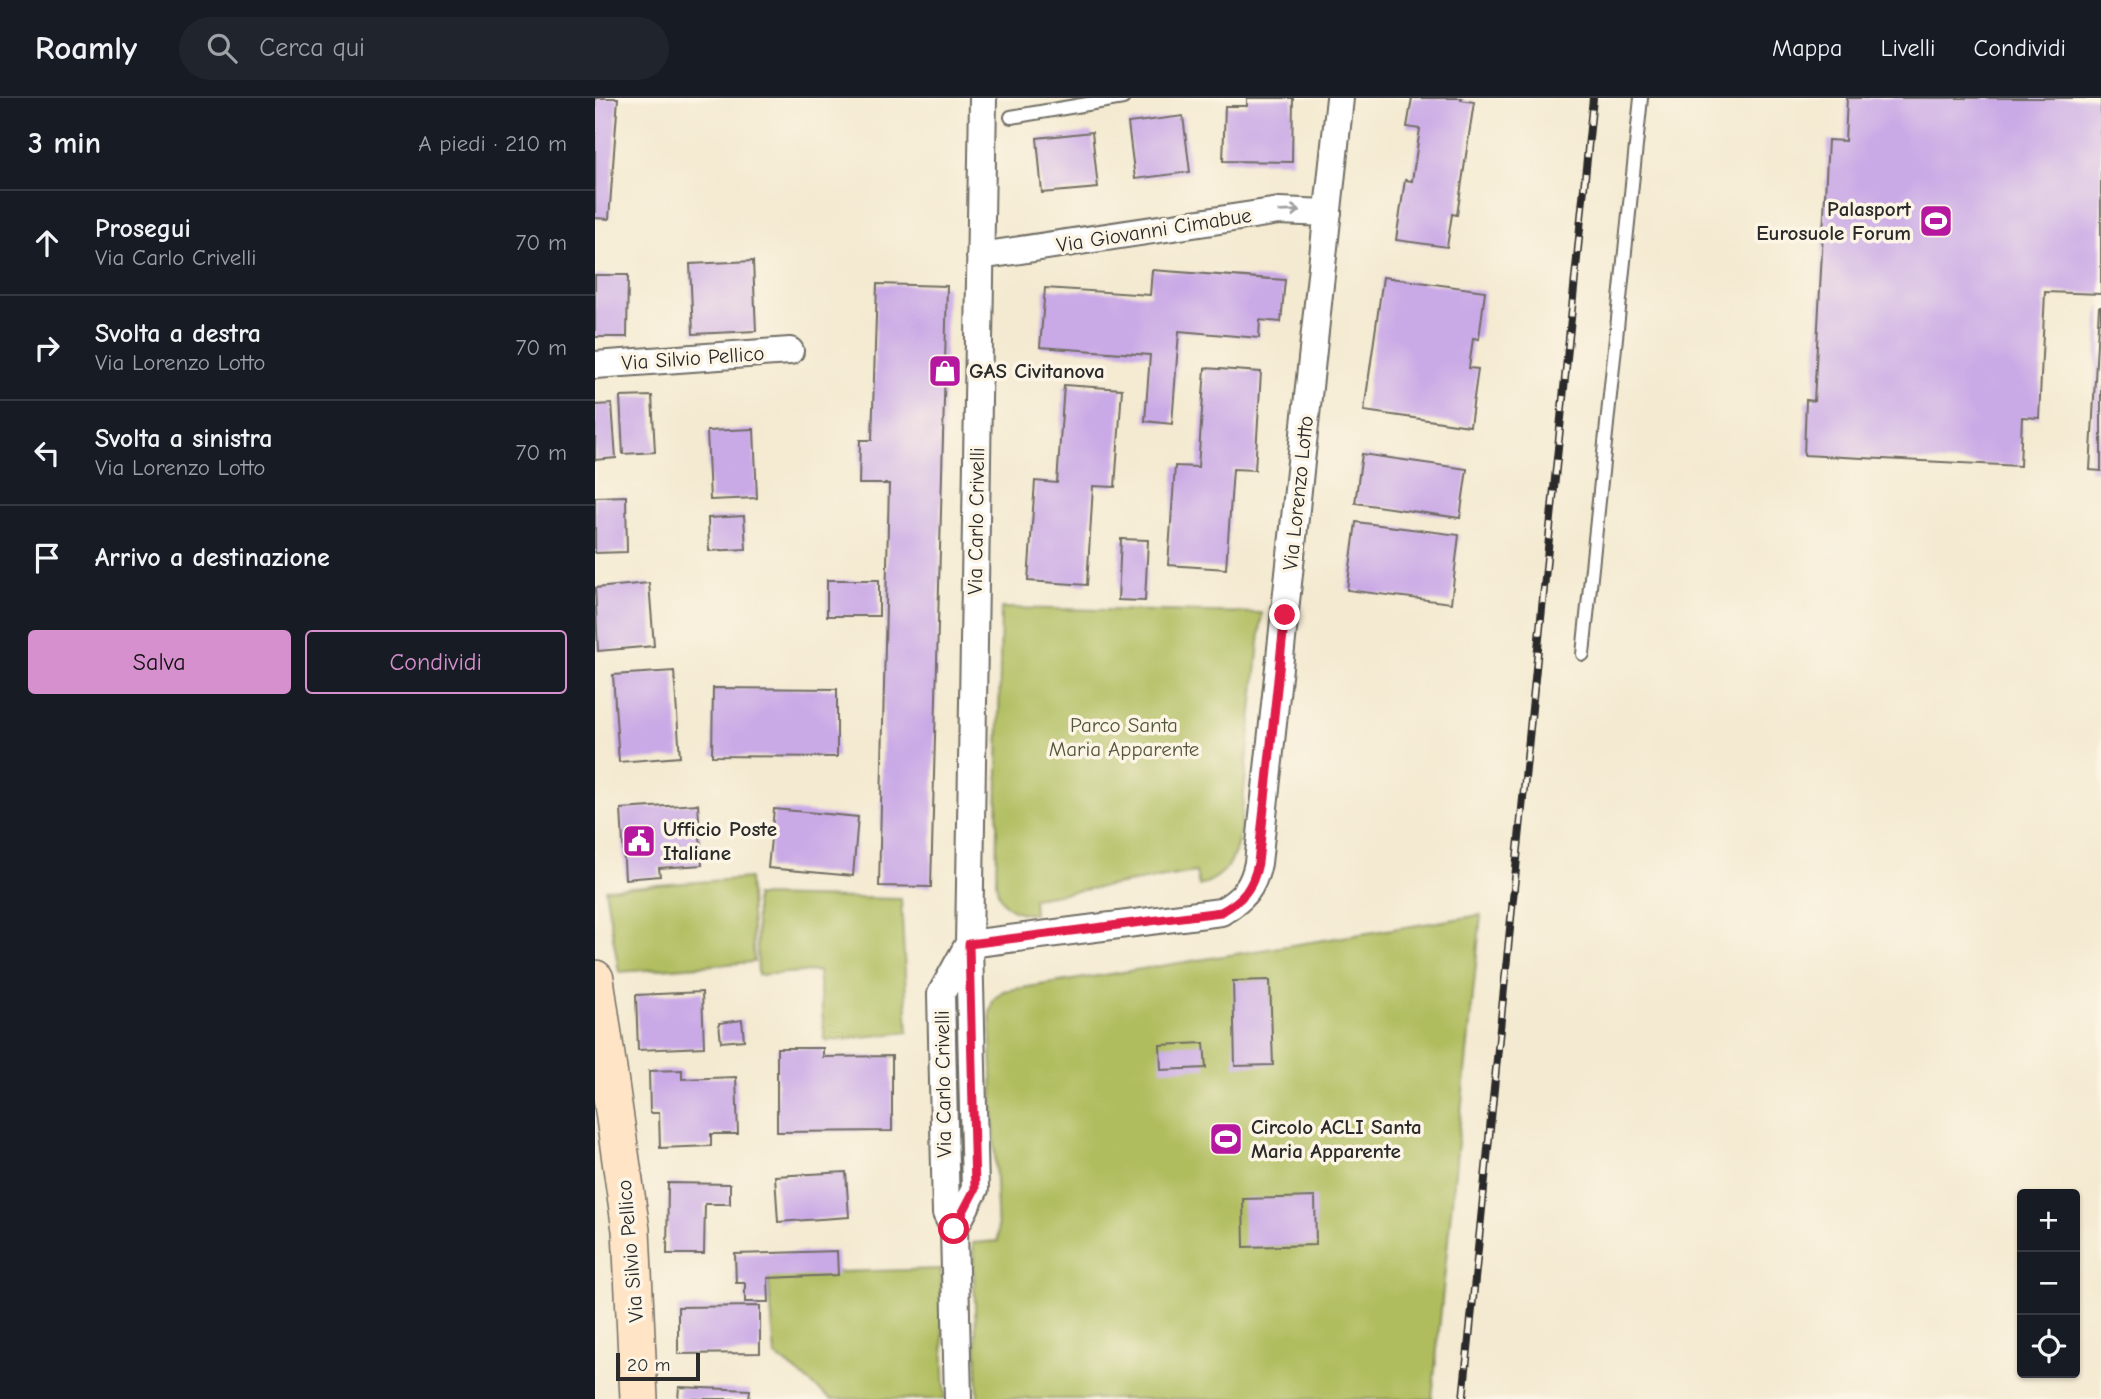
<!DOCTYPE html>
<html lang="it">
<head>
<meta charset="utf-8">
<style>
	:root { --surface:#171b24; --page:#20242c; --text:#f1f3f6; --muted:#9ea1a6; --line:#363941; --accent:#d690ce }
	body { margin:0; font-family:"Comic Neue",sans-serif; background:var(--page); color:var(--text) }
	.controls { position:absolute; right:21px; bottom:21px; display:grid; overflow:hidden; border-radius:7px; box-shadow:0 2px 5px #0004 }
	.controls button { width:63px; height:63px; display:grid; place-items:center; padding:0; border:0; border-bottom:2px solid var(--line); background:var(--surface); color:var(--text); font:35px sans-serif }
	.scale { position:absolute; left:21px; bottom:18px; width:84px; box-sizing:border-box; padding-left:7px; border:4px solid #2b2b2b; border-top:0; font-size:19px; line-height:24px; white-space:nowrap; color:#2b2b2b; -webkit-text-stroke:5px #fcf5e5; paint-order:stroke }
	.stop { position:absolute; width:21px; height:21px; margin:-16px; border:5px solid #e11d48; border-radius:50%; background:#fff }
	.stop.end { background:#e11d48; border-color:#fff; box-shadow:0 2px 7px #0008 }
	.list { margin:0; padding:0; list-style:none }
	h2 { display:flex; justify-content:space-between; align-items:center; height:91px; margin:0; padding:0 28px; font-size:30px }
	h2 small { font-size:23px; font-weight:400; color:var(--muted) }
	.list li { display:grid; grid-template-columns:46px 1fr auto; gap:21px; align-items:center; box-sizing:border-box; height:105px; padding:0 28px; border-top:2px solid var(--line) }
	.list b { display:block; font-size:26px; white-space:nowrap }
	.list p { margin:0; font-size:23px; white-space:nowrap; color:var(--muted) }
	.list em { font-size:23px; font-style:normal; color:var(--muted) }
	.actions { display:flex; gap:14px; padding:21px 28px }
	.actions a { flex:1; padding:16px 0; border:2px solid var(--accent); border-radius:7px; text-align:center; font-size:24px; color:var(--accent) }
	.actions .main { background:var(--accent); color:#111 }
	.icon { flex:none; width:38px; height:38px; fill:none; stroke:currentColor; stroke-width:2; stroke-linecap:round; stroke-linejoin:round }
	.map { position:relative; flex:none; width:1506px; height:1301px; overflow:hidden }
	header { display:flex; align-items:center; gap:42px; box-sizing:border-box; height:98px; padding:0 35px; background:var(--surface); border-bottom:2px solid var(--line) }
	header strong { font-size:33px }
	nav { display:flex; gap:38px; margin-inline-start:auto; font-size:24px }
	.search { width:490px; height:63px; background:var(--page); display:flex; align-items:center; gap:18px; box-sizing:border-box; padding:0 24px; border-radius:38px; color:var(--muted); font-size:26px }
	main { display:flex }
	aside { flex:1; background:var(--surface) }
	.map>svg:first-child { display:block }
	.green { fill:#b0bd5f; stroke:#6e7445; stroke-width:2 }
	.building { fill:#caaae6 }
	.lines { fill:none; stroke-linecap:round; stroke-linejoin:round }
	.service-casing { stroke:#716e65; stroke-width:16 }
	.minor-casing { stroke:#716e65; stroke-width:30 }
	.secondary-casing { stroke:#716e65; stroke-width:40 }
	.service { stroke:#fff; stroke-width:12 }
	.minor { stroke:#fff; stroke-width:26 }
	.secondary { stroke:#ffe4c6; stroke-width:37 }
	.rail-casing { stroke:#2b2b2b; stroke-width:8 }
	.rail { stroke:#fcf5e5; stroke-width:5; stroke-dasharray:16; stroke-linecap:butt }
	.oneway { stroke:#a0a0a0 }
	.route { stroke:#e11d48; stroke-width:9 }
	.labels { text-anchor:middle; dominant-baseline:central; stroke-width:7; stroke-linejoin:round; paint-order:stroke }
	.poi-label { font-size:21px; font-weight:bold; fill:#2b2b2b; stroke:#fcf5e5; text-anchor:start }
	.street-label { font-size:21px; fill:#2b2b2b; stroke:#fcf5e5 }
	.park-label { font-size:21px; fill:#53573b; stroke:#fcf5e5 }
</style>
</head>
<body>
<header>
<strong>Roamly</strong>
<div class="search"><svg class="icon" aria-label="search" viewBox="0 0 24 24"><circle cx="10" cy="10" r="6"/><path d="M15 15l6 6"/></svg>Cerca qui</div>
<nav><a>Mappa</a><a>Livelli</a><a>Condividi</a></nav>
</header>
<main>
<aside>
<h2>3 min<small>A piedi · 210 m</small></h2>
<ul class="list">
<li><svg class="icon" aria-label="ahead" viewBox="0 0 24 24"><path d="M12 20V5M6 11l6-6 6 6"/></svg><div><b>Prosegui</b><p>Via Carlo Crivelli</p></div><em>70 m</em></li>
<li><svg class="icon" aria-label="right" viewBox="0 0 24 24"><path d="M7 20v-9h11M14 6l5 5-5 5"/></svg><div><b>Svolta a destra</b><p>Via Lorenzo Lotto</p></div><em>70 m</em></li>
<li><svg class="icon" aria-label="left" viewBox="0 0 24 24"><path d="M17 20v-9H6M10 6l-5 5 5 5"/></svg><div><b>Svolta a sinistra</b><p>Via Lorenzo Lotto</p></div><em>70 m</em></li>
<li><svg class="icon" aria-label="arrive" viewBox="0 0 24 24"><path d="M6 21V4h12l-3 4 3 4H6"/></svg><div><b>Arrivo a destinazione</b></div></li>
</ul>
<div class="actions"><a class="main">Salva</a><a>Condividi</a></div>
</aside>
<div class="map">
<svg width="1506" height="1301" viewBox="0 0 1506 1301">
	<rect width="100%" height="100%" fill="#fcf5e5"/>
	<filter id="ink" filterUnits="userSpaceOnUse"><feTurbulence type="fractalNoise" baseFrequency=".0143" numOctaves="2"/><feDisplacementMap in="SourceGraphic" scale="14" xChannelSelector="R" yChannelSelector="G"/><feConvolveMatrix kernelMatrix="1 2 1 2 8 2 1 2 1" color-interpolation-filters="sRGB"/></filter>
	<filter id="wash" filterUnits="userSpaceOnUse"><feTurbulence type="fractalNoise" baseFrequency=".00686" numOctaves="4" result="noise"/><feDisplacementMap in="SourceGraphic" scale="28" xChannelSelector="R" yChannelSelector="G"/><feGaussianBlur stdDeviation="1.57" result="paint"/><feColorMatrix in="noise" values="0 0 0 0 0 0 0 0 0 0 0 0 0 0 0 0 0 1.4 0 .05"/><feComposite in="paint" operator="in"/></filter>
	<g filter="url(#wash)">
		<rect width="100%" height="100%" fill="#f4ead1"/>
		<path class="green" d="M406 510 667 515 645 734C640 762 632 778 604 788L601 774 438 800 439 816C417 816 404 807 401 785Z
			M154 780 159 864 24 874 10 791Z
			M160 798 306 801 313 934 230 943 223 873 163 877Z
			M886 817 837 1301H383L378 1145 403 1143 395 915 398 902 408 893Z
			M346 1171 350 1301H236L180 1257 173 1176Z"/>
		<g id="blocks">
			<path class="building" d="M0 0H23L14 121 0 120Z
				M652 0H698L697 64 628 63 630 8H652Z
				M817 0H867L866 2 879 4 862 117 857 116 852 149 801 142 810 82 817 83 825 31 812 29Z
				M1252 0H1506V196L1450 194 1444 320 1427 319 1425 368 1209 357 1211 302 1219 303 1233 42 1250 43Z
				M588 18 595 74 540 81 533 25Z
				M497 34 503 90 447 95 442 40Z
				M158 163 161 233 98 236 95 166Z
				M557 172 690 182 686 224 665 222 664 240 584 233 577 326 550 323 555 257 445 249 450 190 555 197Z
				M0 177H33L32 239H0Z
				M788 179 890 193 884 241 878 240 874 270 883 271 875 328 769 313Z
				M282 186 352 188 336 789 284 788 294 386H264L265 342H277Z
				M1504 209H1506V373L1495 372Z
				M610 270 666 274 660 372 638 371 631 471 573 467 580 368 603 369Z
				M469 287 527 291 520 389 498 388 492 487 433 483 440 383 462 385Z
				M57 298 60 354 28 356 25 299Z
				M17 306 21 360 0 362V307Z
				M159 331 162 400 115 402 112 333Z
				M767 356 872 371 865 420 760 405Z
				M31 398 32 454 0 455V399Z
				M149 418 151 451 114 453 113 420Z
				M761 424 864 437 856 505 752 492Z
				M526 441 553 442 550 503 523 502Z
				M232 482H284V518H232Z
				M54 485 59 548 3 553 0 490Z
				M79 573 85 659 24 664 18 577Z
				M118 590 242 591V659L117 658Z
				M103 706 107 767 64 770 65 778 30 781 26 711Z
				M179 711 263 719 258 778 173 770Z
				M675 882 678 967 640 968 638 883Z
				M107 894 109 949 43 952 41 897Z
				M147 922 149 942 126 944 124 925Z
				M609 945 611 970 566 972 565 947Z
				M182 950H228V959L297 958V1033L182 1034Z
				M87 972V981L141 979 143 1036H116V1048L65 1050 64 1015H55L54 973Z
				M251 1074 254 1119 183 1124 180 1078Z
				M73 1085 135 1086V1106H110L109 1156H72Z
				M720 1099 721 1147 649 1149 648 1101Z
				M242 1153 243 1177 173 1180 174 1204H150V1185H141L140 1156Z
				M165 1208V1255L83 1256V1209Z
				M84 1289 155 1292 154 1301H83Z"/>
		</g>
	</g>
	<g filter="url(#ink)">
		<use href="#blocks" fill-opacity="0" stroke="#716e65" stroke-width="2"/>
		<g class="lines">
			<defs>
				<path id="service" d="M416 19 528 0
					M988 556 1046 0"/>
				<path id="minor" d="M385 158 684 113 733 115
					M0 267 195 253
					M374 846 626 814C648 801 658 790 663 765L745 0
					M359 1131 380 1091 374 846 388 0
					M363 1301 359 1131 351 1115 346 896 373 847"/>
				<path id="secondary" d="M0 881 36 1132 44 1301"/>
			</defs>
			<use href="#service" class="service-casing"/>
			<use href="#minor" class="minor-casing"/>
			<use href="#secondary" class="secondary-casing"/>
			<use href="#service" class="service"/>
			<use href="#minor" class="minor"/>
			<use href="#secondary" class="secondary"/>
			<defs>
				<path id="rail" d="M868 1301 998 0"/>
			</defs>
			<use href="#rail" class="rail-casing"/>
			<use href="#rail" class="rail"/>
		</g>
		<defs><path id="oneway-shaft" d="M-6 0H5M1.5-3L5.5 0L1.5 3" fill="none" stroke-width="1.6" stroke-linecap="round" stroke-linejoin="round" transform="scale(1.75)"/></defs>
		<use class="oneway" href="#oneway-shaft" transform="translate(695 113) rotate(-2)"/>
	</g>
	<g class="lines" filter="url(#ink)">
		<path class="route" d="M359 1131 380 1091 374 846 626 814C648 802 658 790 663 765L690 517"/>
	</g>
	<defs>
		<symbol id="stadium-square" viewBox="-11 -11 22 22"><rect x="-9" y="-9" width="18" height="18" rx="4" fill="#b5179e" stroke="#fcf5e5"/><path d="M0-5a6.5 5 0 1 0 0 10a6.5 5 0 1 0 0-10ZM-3.5-1.8h7v3.6h-7Z" fill="#fff"/></symbol>
		<symbol id="shop-square" viewBox="-11 -11 22 22"><rect x="-9" y="-9" width="18" height="18" rx="4" fill="#b5179e" stroke="#fcf5e5"/><path d="M-5-2.5h2.3a2.7 3.5 0 0 1 5.4 0H5L5.5 6h-11ZM-1.5-2.5h3a1.5 2.3 0 0 0-3 0Z" fill="#fff"/></symbol>
		<symbol id="civic-square" viewBox="-11 -11 22 22"><rect x="-9" y="-9" width="18" height="18" rx="4" fill="#b5179e" stroke="#fcf5e5"/><path d="M-.6-6.5H3V-4.5H.6V-3L4-1V1h2V6H-6V1h2V-1L-.6-3ZM-1.2 2.5V6h2.4V2.5Z" fill="#fff"/></symbol>
	</defs>
	<g fill-rule="evenodd">
		<use href="#stadium-square" x="1322" y="104" width="38" height="38"/>
		<use href="#shop-square" x="331" y="254" width="38" height="38"/>
		<use href="#civic-square" x="25" y="724" width="38" height="38"/>
		<use href="#stadium-square" x="612" y="1022" width="38" height="38"/>
	</g>
	<g class="labels">
		<g class="poi-label">
			<text x="1316" y="111" text-anchor="end">Palasport<tspan x="1316" dy="24">Eurosuole Forum</tspan></text>
			<text x="374" y="273">GAS Civitanova</text>
			<text x="68" y="731">Ufficio Poste<tspan x="68" dy="24">Italiane</tspan></text>
			<text x="656" y="1029">Circolo ACLI Santa<tspan x="656" dy="24">Maria Apparente</tspan></text>
		</g>
		<g class="street-label">
			<text transform="translate(559 132) rotate(-9)">Via Giovanni Cimabue</text>
			<text transform="translate(98 260) rotate(-4)">Via Silvio Pellico</text>
			<text transform="translate(703 395) rotate(-84)">Via Lorenzo Lotto</text>
			<text transform="translate(381 423) rotate(-89)">Via Carlo Crivelli</text>
			<text transform="translate(348 986) rotate(-91)">Via Carlo Crivelli</text>
			<text transform="translate(35 1153) rotate(-95)">Via Silvio Pellico</text>
		</g>
		<g class="park-label">
			<text x="529" y="627">Parco Santa<tspan x="529" dy="24">Maria Apparente</tspan></text>
		</g>
	</g>
</svg>
<div class="controls">
<button>+</button>
<button>−</button>
<button><svg class="icon" aria-label="locate" viewBox="0 0 24 24"><circle cx="12" cy="12" r="6"/><path d="M12 2v4M12 18v4M2 12h4M18 12h4"/></svg></button>
</div>
<div class="scale">20 m</div>
<div class="stop" style="left:359px;top:1131px"></div>
<div class="stop end" style="left:690px;top:517px"></div>
</div>
</main>
</body>
</html>
